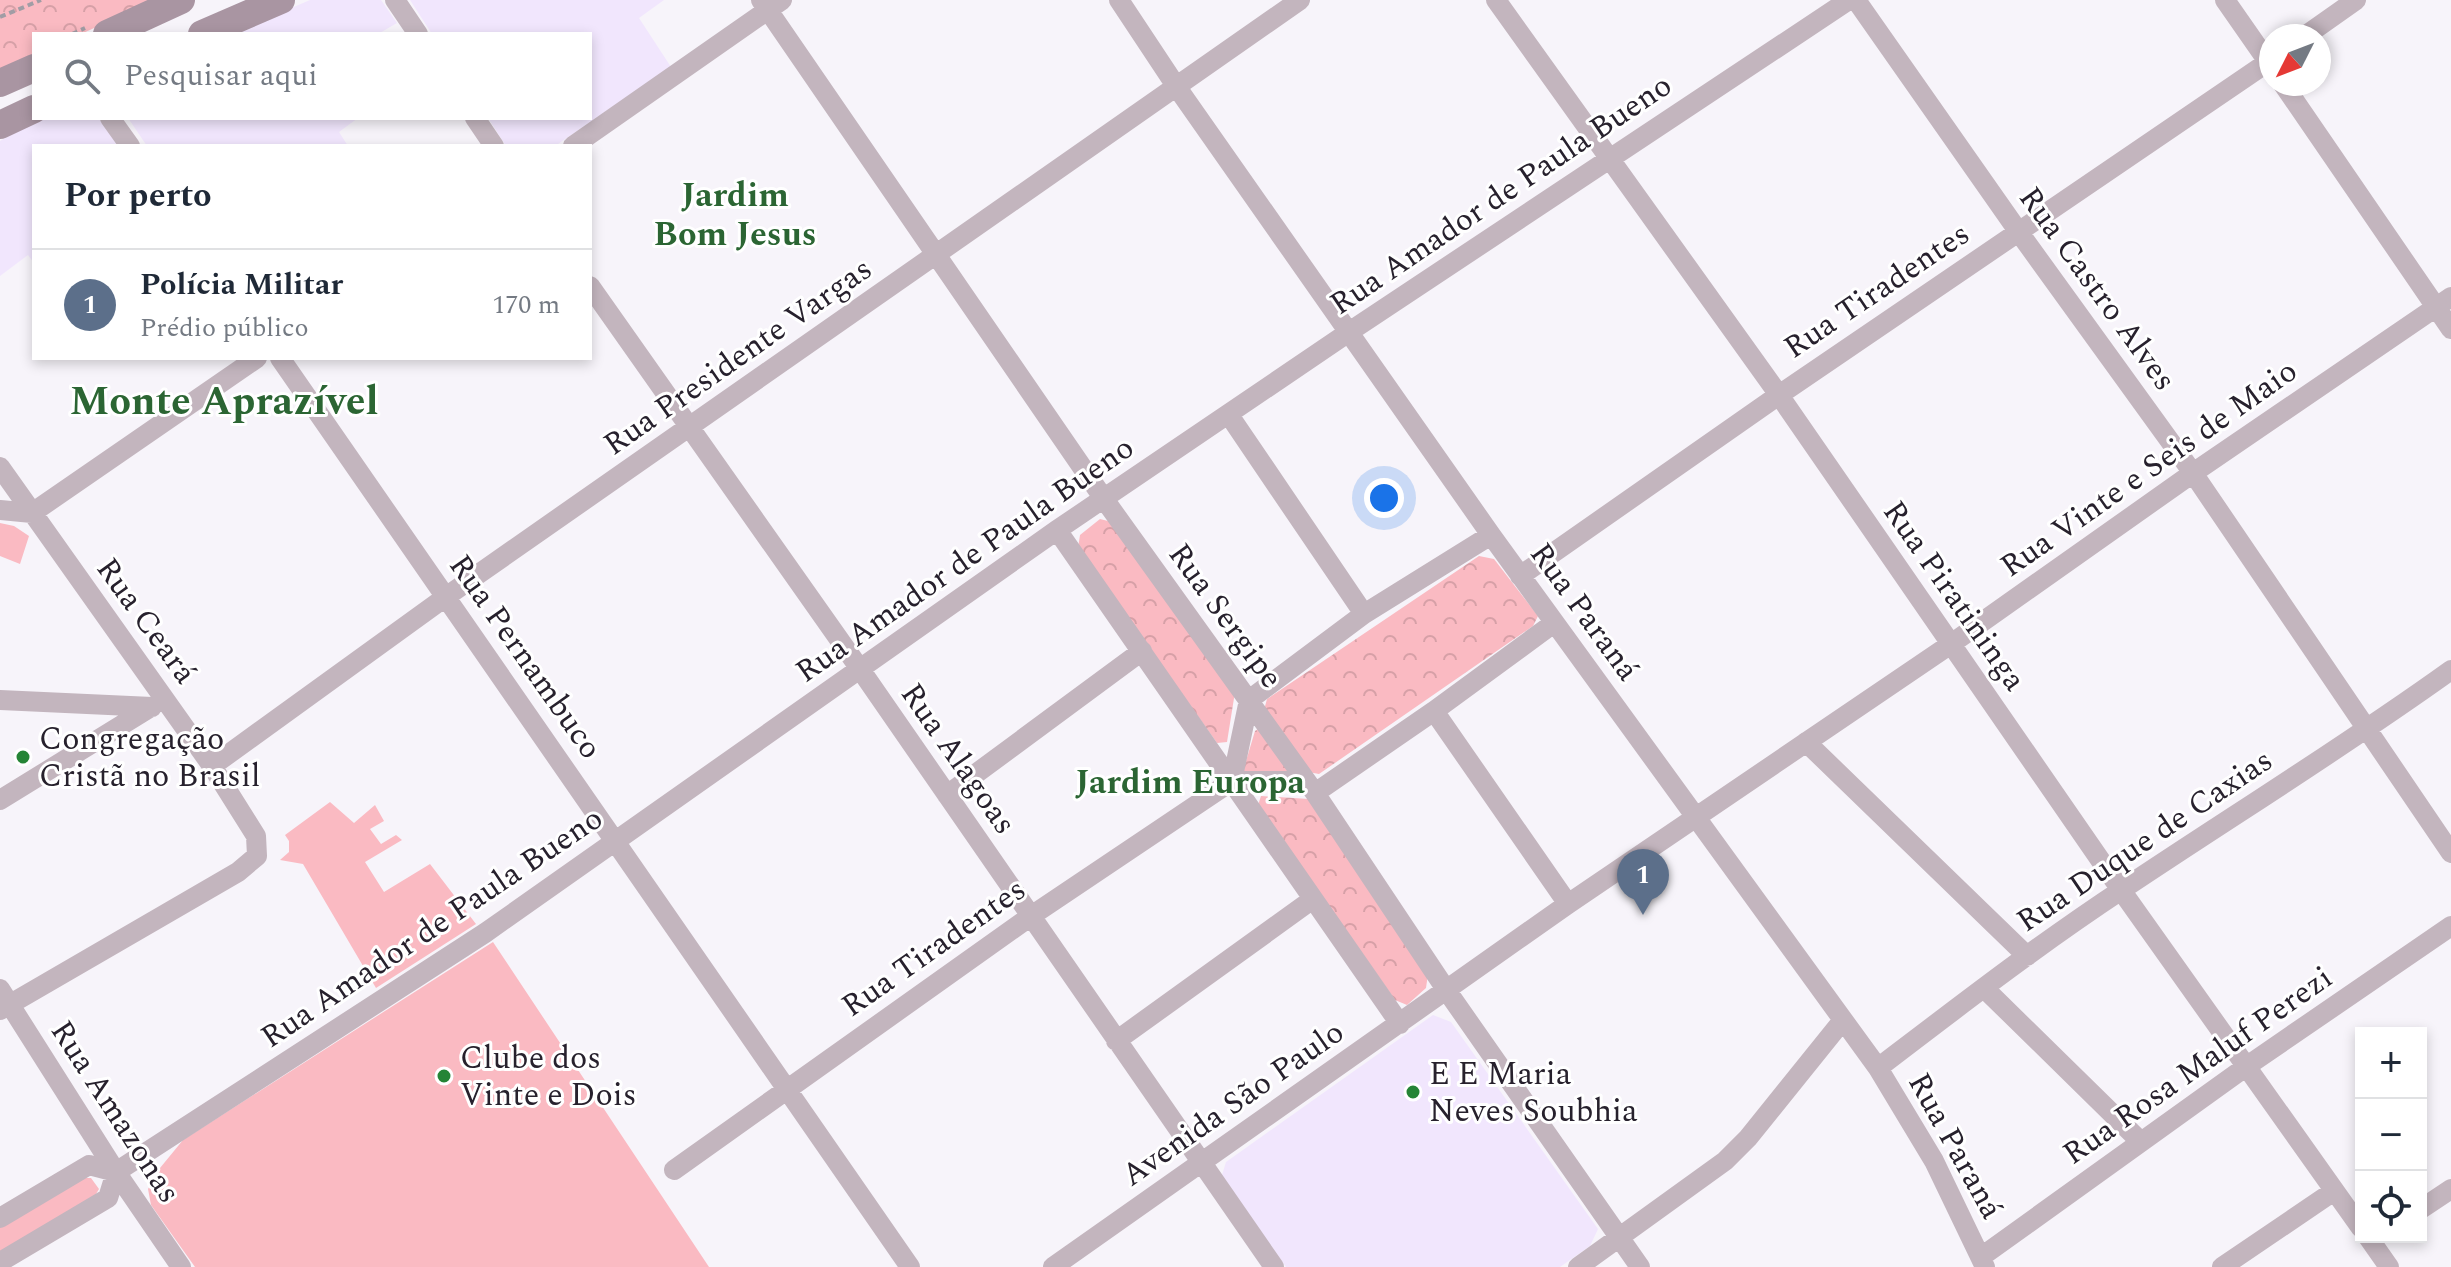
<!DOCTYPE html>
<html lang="pt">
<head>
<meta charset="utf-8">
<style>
	:root { --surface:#fff; --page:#f6f6f7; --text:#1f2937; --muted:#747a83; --line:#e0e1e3; --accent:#1a73e8 }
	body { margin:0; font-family:Spectral,serif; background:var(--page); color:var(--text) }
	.controls { position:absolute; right:24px; bottom:24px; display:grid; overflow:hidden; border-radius:0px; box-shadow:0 4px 12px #0003 }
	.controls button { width:72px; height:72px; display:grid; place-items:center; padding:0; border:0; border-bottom:2px solid var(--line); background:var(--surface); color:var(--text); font:40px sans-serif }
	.compass { position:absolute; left:2259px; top:24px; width:72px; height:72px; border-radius:50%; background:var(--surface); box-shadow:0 4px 12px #0003; rotate:228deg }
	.you { position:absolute; left:1384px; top:498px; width:28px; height:28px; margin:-20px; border:6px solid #fff; border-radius:50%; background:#1a73e8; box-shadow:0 0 0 12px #1a73e833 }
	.badge { display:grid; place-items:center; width:52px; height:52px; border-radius:50%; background:var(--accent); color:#fff; font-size:26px; font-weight:700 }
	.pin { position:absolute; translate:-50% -66px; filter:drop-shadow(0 2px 4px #0008) }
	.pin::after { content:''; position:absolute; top:42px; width:28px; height:24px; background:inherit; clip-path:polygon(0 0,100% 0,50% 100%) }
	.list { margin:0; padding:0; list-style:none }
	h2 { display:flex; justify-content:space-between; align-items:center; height:104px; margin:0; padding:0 32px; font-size:34px }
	h2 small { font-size:26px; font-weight:400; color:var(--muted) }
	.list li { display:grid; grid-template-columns:52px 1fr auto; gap:24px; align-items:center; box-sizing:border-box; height:112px; padding:0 32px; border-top:2px solid var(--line) }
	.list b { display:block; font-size:30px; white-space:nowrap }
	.list p { margin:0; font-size:26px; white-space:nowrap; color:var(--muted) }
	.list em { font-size:26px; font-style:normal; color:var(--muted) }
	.icon { flex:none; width:44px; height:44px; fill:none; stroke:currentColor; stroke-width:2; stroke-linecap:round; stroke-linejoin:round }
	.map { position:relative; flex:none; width:2451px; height:1267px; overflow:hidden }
	.search { position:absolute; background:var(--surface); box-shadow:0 4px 12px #0003; left:32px; top:32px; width:560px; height:88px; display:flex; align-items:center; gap:20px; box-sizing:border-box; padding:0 28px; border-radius:0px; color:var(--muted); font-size:30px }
	.panel { position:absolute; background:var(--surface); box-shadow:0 4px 12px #0003; left:32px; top:144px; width:560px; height:216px; border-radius:0px }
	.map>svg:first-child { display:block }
	.built { fill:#f1e6fd }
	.green { fill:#fabac2 }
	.forest { fill:url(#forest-crowns) }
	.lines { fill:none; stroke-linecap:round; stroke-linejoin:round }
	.path { stroke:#a19da5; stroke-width:4; stroke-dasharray:6 4; stroke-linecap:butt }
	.street { stroke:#c3b5be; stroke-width:20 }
	.secondary { stroke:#a995a2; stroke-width:28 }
	.poi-dot { fill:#258436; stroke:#fff; stroke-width:3 }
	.labels { text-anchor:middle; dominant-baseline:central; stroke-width:6; stroke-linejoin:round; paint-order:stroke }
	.street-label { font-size:32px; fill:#27212d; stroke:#fff }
	.poi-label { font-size:32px; fill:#27212d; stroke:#fff; text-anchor:start }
	.neighbourhood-label { font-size:34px; font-weight:bold; fill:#2b6533; stroke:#fff }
	.district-label { font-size:40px; font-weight:bold; fill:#2b6533; stroke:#fff }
</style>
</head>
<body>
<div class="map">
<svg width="2451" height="1267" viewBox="0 0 2451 1267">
	<defs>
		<pattern id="forest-crowns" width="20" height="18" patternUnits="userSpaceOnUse" patternTransform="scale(2)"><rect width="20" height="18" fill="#fabac2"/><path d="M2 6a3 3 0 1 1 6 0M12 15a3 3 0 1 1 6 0" fill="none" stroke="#d6a0a7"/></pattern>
	</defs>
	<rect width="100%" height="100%" fill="#f7f4fa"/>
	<path class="built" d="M310 0H381L397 23 378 34H231Z
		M410 0H664L639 18 671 67 555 146H506L488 118H590V34H432Z
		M42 118H99L118 146H34V263L28 255 0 276V141Z
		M128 118H358L339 132 348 146H147Z
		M1433 1015 1451 1022 1598 1229 1590 1246 1560 1267H1286L1222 1175 1226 1162Z"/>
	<path class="green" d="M0 523 14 526 29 536 20 564 0 556Z
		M330 802 354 823 375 805 384 821 370 829 381 844 396 835 402 840 365 862 384 892 430 864 476 924 376 988 303 864 280 860 289 852V841L285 835Z
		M493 942 709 1267H195L151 1205 148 1189 160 1168 183 1140Z
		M81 1178H91L99 1189 93 1199 0 1255V1227Z"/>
	<path class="forest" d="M0 0H156L81 34H34V55L0 71Z
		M1100 519 1112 522 1235 692 1227 742 1217 743 1078 548 1080 535Z
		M1479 556 1494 559 1538 616 1533 626 1319 774 1308 772 1264 710 1267 699Z
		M1261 727 1289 766 1287 771H1243L1255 731Z
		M1261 796 1309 799 1428 974 1426 988 1407 1005 1395 1000 1258 805Z"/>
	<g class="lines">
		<path class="path" d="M0 17 41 0
			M72 34 85 28"/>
		<path class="street" d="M395 0 418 34
			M761 0 1104 499 1315 793 1447 991 1640 1267
			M1119 0 1176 86 1491 535 1878 1068 1934 1161 1985 1267
			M1496 0 1779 395 2121 890 2361 1228
			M1856 0 2018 231 2193 473 2451 853
			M2225 0 2271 66
			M2305 36 2356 0
			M2283 84 2451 329
			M110 118 130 146
			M475 118 494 146
			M573 146 782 0
			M590 286 860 669 1274 1267
			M280 358 910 1267
			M1229 415 1364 614
			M0 467 212 766 256 836 257 856 238 872 0 1010
			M0 510 32 513 257 358
			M1057 530 1400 1024
			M1520 576 1779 395 2271 60
			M0 700 152 707
			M1434 711 1568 904
			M1806 742 2027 956
			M212 766 447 596 1300 0
			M1232 781 1249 700 1364 614 1491 535
			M1315 793 1434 711 1554 623
			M947 795 1142 651
			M0 800 151 707
			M1984 988 2141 1142
			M0 989 116 1172 181 1267
			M1116 1041 1313 899
			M1878 1068C1958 1007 2038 945 2123 889 2232 816 2344 747 2451 670
			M674 1170 1031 916 1232 781H1306
			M2421 1209 2451 1189
			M0 1218 89 1165 116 1172
			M2368 1237 2389 1267
			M1981 1257 2247 1066 2451 926
			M0 1262 108 1198 116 1172 485 933 1057 530 1349 332 1849 0
			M1053 1267 1568 904 1951 644 2193 473 2451 297
			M1578 1267 1725 1161 1748 1138 1843 1020
			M2222 1267 2334 1191"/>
		<path class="secondary" d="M107 34 181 0
			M202 34 281 0
			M0 83 34 68
			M0 125 34 109"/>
	</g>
	<g class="poi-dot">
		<circle cx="23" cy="757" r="8"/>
		<circle cx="444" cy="1076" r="8"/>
		<circle cx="1413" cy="1092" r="8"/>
	</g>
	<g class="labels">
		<g class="street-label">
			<text transform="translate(1501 195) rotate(-34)">Rua Amador de Paula Bueno</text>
			<text transform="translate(2097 289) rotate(54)">Rua Castro Alves</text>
			<text transform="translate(1877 291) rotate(-34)">Rua Tiradentes</text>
			<text transform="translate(738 357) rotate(-35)">Rua Presidente Vargas</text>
			<text transform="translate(2149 469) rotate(-35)">Rua Vinte e Seis de Maio</text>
			<text transform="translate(965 560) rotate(-35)">Rua Amador de Paula Bueno</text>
			<text transform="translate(1954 596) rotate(55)">Rua Piratininga</text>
			<text transform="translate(1584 612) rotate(54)">Rua Paraná</text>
			<text transform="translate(1225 616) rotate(54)">Rua Sergipe</text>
			<text transform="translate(146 621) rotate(54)">Rua Ceará</text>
			<text transform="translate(525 657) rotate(55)">Rua Pernambuco</text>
			<text transform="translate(958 759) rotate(55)">Rua Alagoas</text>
			<text transform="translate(2145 841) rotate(-34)">Rua Duque de Caxias</text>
			<text transform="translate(432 928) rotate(-34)">Rua Amador de Paula Bueno</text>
			<text transform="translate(934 948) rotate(-35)">Rua Tiradentes</text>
			<text transform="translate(2198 1066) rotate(-35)">Rua Rosa Maluf Perezi</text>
			<text transform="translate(1233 1104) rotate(-35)">Avenida São Paulo</text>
			<text transform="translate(115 1112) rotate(57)">Rua Amazonas</text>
			<text transform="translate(1955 1146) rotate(61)">Rua Paraná</text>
		</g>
		<g class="poi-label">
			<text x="39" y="739">Congregação<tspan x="39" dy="37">Cristã no Brasil</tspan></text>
			<text x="460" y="1058">Clube dos<tspan x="460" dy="37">Vinte e Dois</tspan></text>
			<text x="1429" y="1074">E E Maria<tspan x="1429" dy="37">Neves Soubhia</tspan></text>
		</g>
		<g class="neighbourhood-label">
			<text x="735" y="196">Jardim<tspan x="735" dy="39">Bom Jesus</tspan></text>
			<text x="1190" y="783">Jardim Europa</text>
		</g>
		<g class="district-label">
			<text x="224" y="402">Monte Aprazível</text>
		</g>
	</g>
</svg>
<div class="controls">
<button>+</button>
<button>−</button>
<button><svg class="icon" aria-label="locate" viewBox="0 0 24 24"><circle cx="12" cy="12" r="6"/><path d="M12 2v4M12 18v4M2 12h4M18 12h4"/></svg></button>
</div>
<svg class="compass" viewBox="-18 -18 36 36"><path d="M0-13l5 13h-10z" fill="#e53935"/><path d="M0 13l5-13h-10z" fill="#747a83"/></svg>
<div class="you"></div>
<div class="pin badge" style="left:1643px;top:915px;background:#5c6f8a">1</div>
<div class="search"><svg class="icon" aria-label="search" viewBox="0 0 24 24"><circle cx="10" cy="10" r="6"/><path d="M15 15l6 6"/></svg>Pesquisar aqui</div>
<section class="panel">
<h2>Por perto<small></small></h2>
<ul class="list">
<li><span class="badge" style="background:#5c6f8a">1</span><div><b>Polícia Militar</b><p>Prédio público</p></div><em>170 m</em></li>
</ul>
</section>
</div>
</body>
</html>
